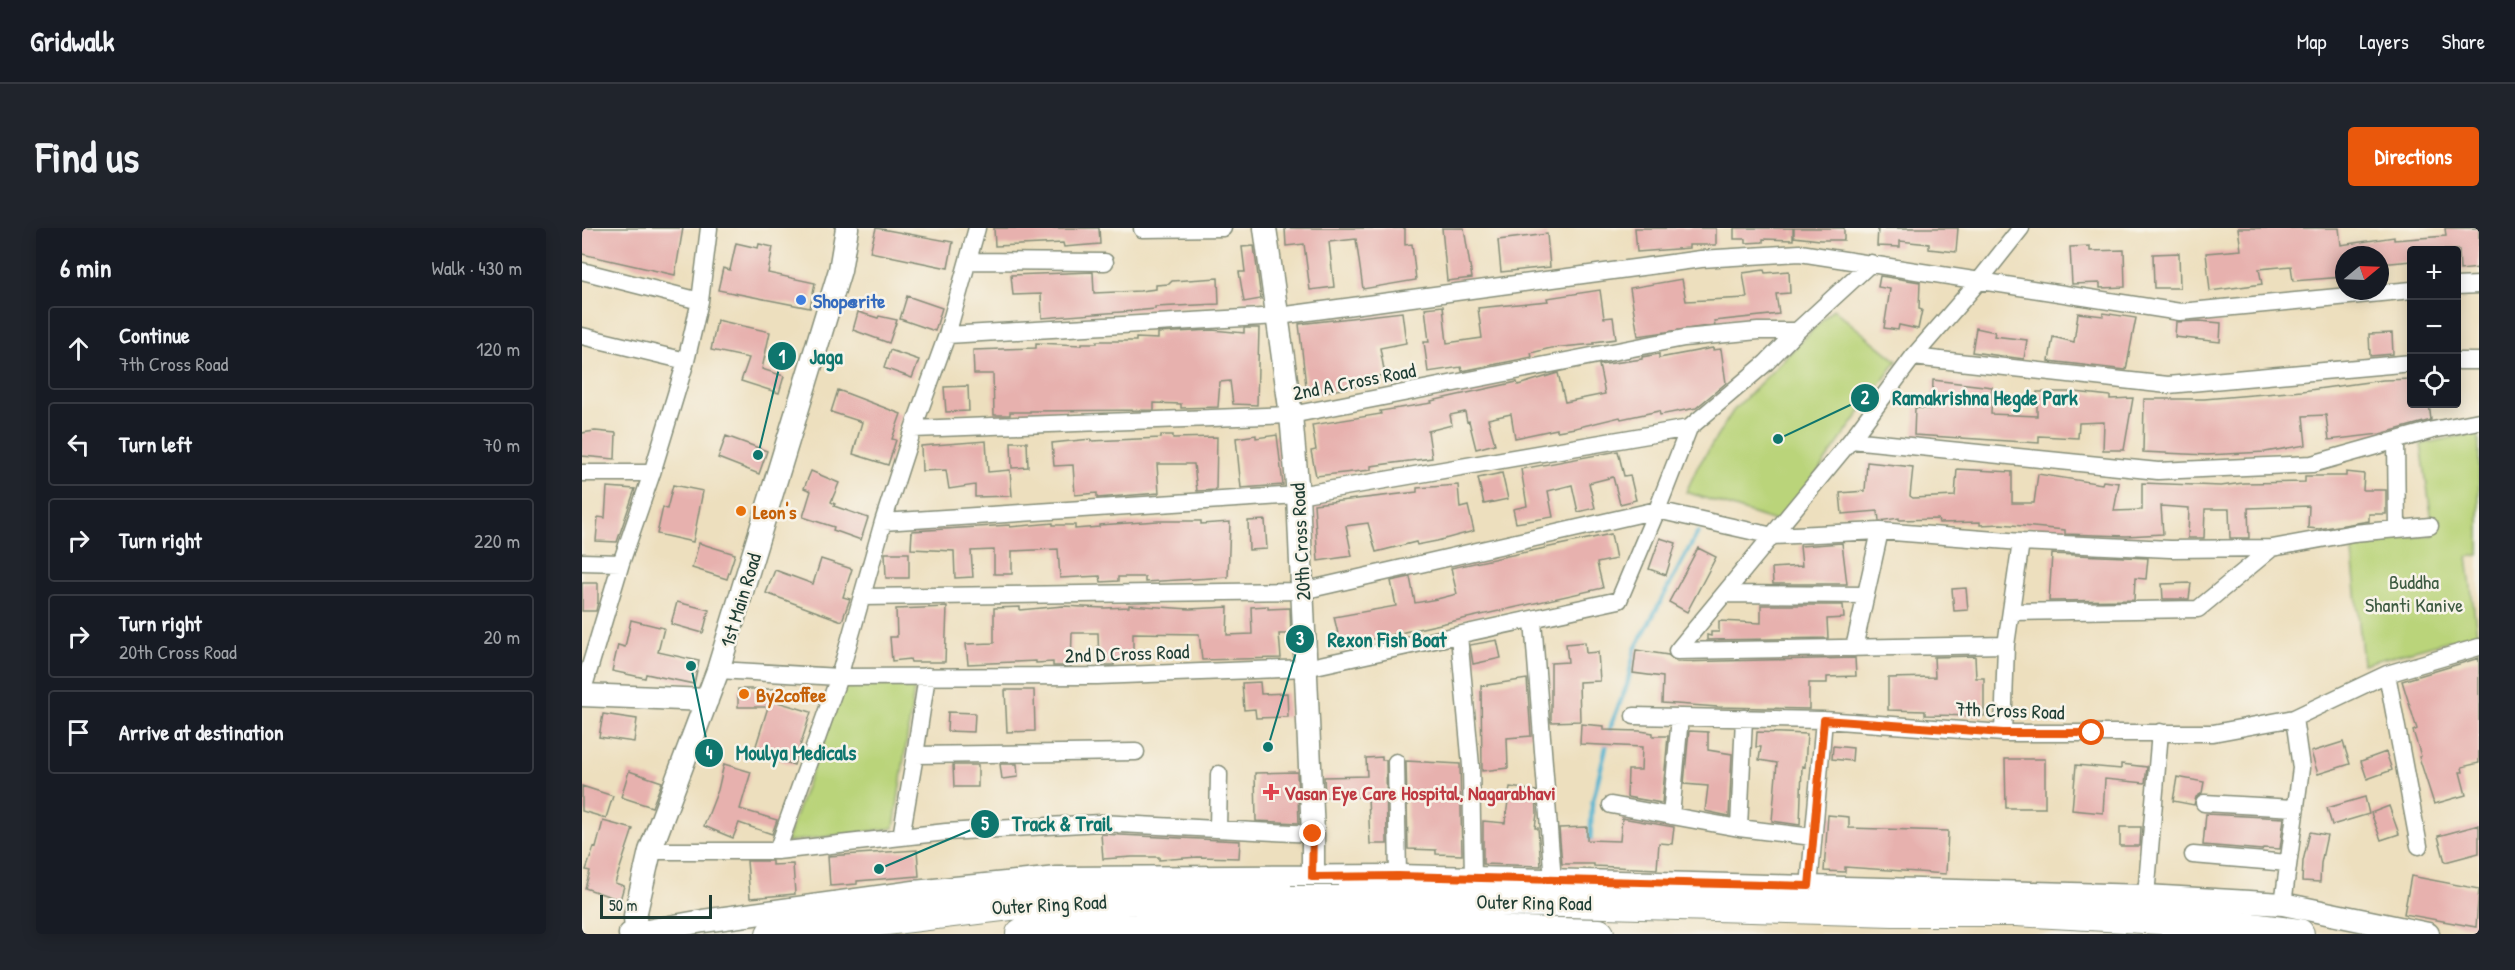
<!DOCTYPE html>
<html lang="en">
<head>
<meta charset="utf-8">
<style>
	:root { --surface:#171b24; --page:#20242c; --text:#f1f3f6; --muted:#9ea1a6; --line:#363941; --accent:#ea580c }
	body { margin:0; font-family:"Patrick Hand",sans-serif; background:var(--page); color:var(--text) }
	.controls { position:absolute; right:18px; top:18px; display:grid; overflow:hidden; border-radius:6px; box-shadow:0 3px 15px #0003 }
	.controls button { width:54px; height:54px; display:grid; place-items:center; padding:0; border:0; border-bottom:2px solid var(--line); background:var(--surface); color:var(--text); font:30px sans-serif }
	.compass { position:absolute; left:1753px; top:18px; width:54px; height:54px; border-radius:50%; background:var(--surface); box-shadow:0 3px 15px #0003; rotate:71deg }
	.scale { position:absolute; left:18px; bottom:15px; width:112px; box-sizing:border-box; padding-left:6px; border:3px solid #1f3d34; border-top:0; font-size:16px; line-height:21px; white-space:nowrap; color:#1f3d34; -webkit-text-stroke:4px #f7f3e8; paint-order:stroke }
	.stop { position:absolute; width:18px; height:18px; margin:-14px; border:4px solid #ea580c; border-radius:50%; background:#fff }
	.stop.end { background:#ea580c; border-color:#fff; box-shadow:0 2px 6px #0008 }
	.list { margin:0; padding:0; list-style:none }
	h2 { display:flex; justify-content:space-between; align-items:center; height:78px; margin:0; padding:0 24px; font-size:26px }
	h2 small { font-size:20px; font-weight:400; color:var(--muted) }
	.list li { display:grid; grid-template-columns:39px 1fr auto; gap:18px; align-items:center; box-sizing:border-box; height:84px; margin:0 12px 12px; padding:0 12px; border:2px solid var(--line); border-radius:6px }
	.list b { display:block; font-size:22px; white-space:nowrap }
	.list p { margin:0; font-size:20px; white-space:nowrap; color:var(--muted) }
	.list em { font-size:20px; font-style:normal; color:var(--muted) }
	.icon { flex:none; width:33px; height:33px; fill:none; stroke:currentColor; stroke-width:2; stroke-linecap:round; stroke-linejoin:round }
	.map { position:relative; flex:none; width:1897px; height:706px; overflow:hidden; border-radius:6px }
	header { display:flex; align-items:center; gap:36px; box-sizing:border-box; height:84px; padding:0 30px; background:var(--surface); border-bottom:2px solid var(--line) }
	header strong { font-size:28px }
	nav { display:flex; gap:33px; margin-inline-start:auto; font-size:21px }
	.intro { display:flex; align-items:center; justify-content:space-between; box-sizing:border-box; height:144px; padding:0 36px }
	h1 { margin:0; font-size:42px }
	.button { padding:15px 27px; border-radius:6px; background:var(--accent); color:#fff; font-size:21px; font-weight:700 }
	main { display:flex; gap:36px; padding:0 36px }
	aside { flex:1; background:var(--surface); border-radius:6px; box-shadow:0 3px 15px #0003 }
	.map>svg:first-child { display:block }
	.green { fill:#bad47a; stroke:#6c8857; stroke-width:1.5 }
	.lines { fill:none; stroke-linecap:round; stroke-linejoin:round }
	.stream { stroke:#4eb0cd; stroke-width:4.5 }
	.building { fill:#e7b1ae }
	.street-casing { stroke:#868e79; stroke-width:19 }
	.secondary-casing { stroke:#868e79; stroke-width:25 }
	.highway-casing { stroke:#868e79; stroke-width:32 }
	.street { stroke:#fff; stroke-width:16 }
	.secondary { stroke:#fff; stroke-width:22 }
	.highway { stroke:#fff; stroke-width:30 }
	.highway-bridge-casing { stroke:#868e79; stroke-width:32; stroke-linecap:butt }
	.highway-bridge { stroke:#fff; stroke-width:30 }
	.route { stroke:#ea580c; stroke-width:8 }
	.shop-dot { fill:#3f7fe0; stroke:#f7f3e8; stroke-width:2 }
	.food-dot { fill:#e8710a; stroke:#f7f3e8; stroke-width:2 }
	.health-dot { fill:#e0444e; stroke:#f7f3e8; stroke-width:2 }
	.labels { text-anchor:middle; dominant-baseline:central; stroke-width:5; stroke-linejoin:round; paint-order:stroke }
	.shop-label { font-size:20px; font-weight:bold; fill:#366cbe; stroke:#f7f3e8; text-anchor:start }
	.street-label { font-size:20px; fill:#1f3d34; stroke:#f7f3e8 }
	.food-label { font-size:20px; font-weight:bold; fill:#c56008; stroke:#f7f3e8; text-anchor:start }
	.park-label { font-size:20px; fill:#3e5b42; stroke:#f7f3e8 }
	.health-label { font-size:20px; font-weight:bold; fill:#be3a42; stroke:#f7f3e8; text-anchor:start }
	.leader { fill:none; stroke:#0f766e; stroke-width:2 }
	.callout-dot { fill:#0f766e; stroke:#f7f3e8; stroke-width:2 }
	.mark-label { font-size:18px; text-anchor:middle; font-weight:bold; fill:#fff }
	.callout-label { font-size:21px; text-anchor:middle; font-weight:bold; fill:#0f766e; stroke:#f7f3e8; stroke-width:5; stroke-linejoin:round; paint-order:stroke }
</style>
</head>
<body>
<header>
<strong>Gridwalk</strong>
<nav><a>Map</a><a>Layers</a><a>Share</a></nav>
</header>
<div class="intro"><h1>Find us</h1><a class="button">Directions</a></div>
<main>
<aside>
<h2>6 min<small>Walk · 430 m</small></h2>
<ul class="list">
<li><svg class="icon" aria-label="ahead" viewBox="0 0 24 24"><path d="M12 20V5M6 11l6-6 6 6"/></svg><div><b>Continue</b><p>7th Cross Road</p></div><em>120 m</em></li>
<li><svg class="icon" aria-label="left" viewBox="0 0 24 24"><path d="M17 20v-9H6M10 6l-5 5 5 5"/></svg><div><b>Turn left</b></div><em>70 m</em></li>
<li><svg class="icon" aria-label="right" viewBox="0 0 24 24"><path d="M7 20v-9h11M14 6l5 5-5 5"/></svg><div><b>Turn right</b></div><em>220 m</em></li>
<li><svg class="icon" aria-label="right" viewBox="0 0 24 24"><path d="M7 20v-9h11M14 6l5 5-5 5"/></svg><div><b>Turn right</b><p>20th Cross Road</p></div><em>20 m</em></li>
<li><svg class="icon" aria-label="arrive" viewBox="0 0 24 24"><path d="M6 21V4h12l-3 4 3 4H6"/></svg><div><b>Arrive at destination</b></div></li>
</ul>
</aside>
<div class="map">
<svg width="1897" height="706" viewBox="0 0 1897 706">
	<rect width="100%" height="100%" fill="#f7f3e8"/>
	<filter id="ink" filterUnits="userSpaceOnUse"><feTurbulence type="fractalNoise" baseFrequency=".0167" numOctaves="2"/><feDisplacementMap in="SourceGraphic" scale="12" xChannelSelector="R" yChannelSelector="G"/><feConvolveMatrix kernelMatrix="1 2 1 2 8 2 1 2 1" color-interpolation-filters="sRGB"/></filter>
	<filter id="wash" filterUnits="userSpaceOnUse"><feTurbulence type="fractalNoise" baseFrequency=".008" numOctaves="4" result="noise"/><feDisplacementMap in="SourceGraphic" scale="24" xChannelSelector="R" yChannelSelector="G"/><feGaussianBlur stdDeviation="1.35" result="paint"/><feColorMatrix in="noise" values="0 0 0 0 0 0 0 0 0 0 0 0 0 0 0 0 0 1.4 0 .05"/><feComposite in="paint" operator="in"/></filter>
	<g filter="url(#wash)">
		<rect width="100%" height="100%" fill="#eddfbe"/>
		<path class="green" d="M1251 81 1315 133 1199 295 1104 264 1115 240 1151 183Z
			M1897 204V327L1885 329 1895 405 1781 436 1769 314 1852 307 1839 216Z
			M333 455 312 600 204 614 260 459Z"/>
		<g class="lines">
			<path class="stream" d="M1008 618 1010 576 1030 495 1045 457 1053 421 1116 304"/>
		</g>
		<g id="blocks">
			<path class="building" d="M0 0H101L93 47 0 26Z
				M294 0 371 14 366 40 288 24Z
				M412 0H517L518 16 482 19 481 15 413 18Z
				M703 0H823V17L830 16 834 52 781 61 774 11 747 14 752 59 728 62 722 16 704 18Z
				M860 0H882L890 50 865 53Z
				M1053 0H1134V17H1107V20L1055 24Z
				M1152 0H1211V12L1181 11V14L1164 15V11H1152Z
				M1212 0H1262V12H1238L1212 9Z
				M1296 0H1376L1374 24 1347 21V16L1318 13V19L1295 18Z
				M1656 0H1757L1759 17 1812 9V12L1864 8 1863 0H1897V40L1878 42 1877 22H1830V33L1798 36V27H1760L1762 49 1711 53 1709 38 1677 41 1680 56 1628 63 1624 25 1659 22Z
				M965 6 968 39 919 44 916 12Z
				M154 15 176 20 177 16 191 19 186 45 233 55 228 80 136 62 141 40 148 42Z
				M672 18 679 71 662 74 657 44H663L660 19Z
				M1508 18V23L1542 22 1543 59 1518 60V55L1490 56 1488 19Z
				M1597 25 1598 60H1572L1571 26Z
				M1182 42 1183 45 1207 43 1208 65 1194 66 1197 86 1132 93 1133 97 1056 108 1048 60 1100 51 1104 73 1165 70 1161 45Z
				M511 44 512 65 558 63 574 61V57L587 56 590 53 636 50 637 76 573 79V81L552 83 460 90 459 66 431 67 429 47Z
				M1298 48 1338 54 1337 81 1340 82 1336 101 1317 97 1316 102 1302 100 1308 61 1296 59Z
				M1018 62 1022 90 1031 89 1034 111 1012 114V116L969 120 949 125 950 129 880 143 879 139 846 144 842 114H847L843 80 861 78 865 115 900 110 896 80 966 73 965 70Z
				M325 68 360 80 353 103 318 91Z
				M276 84 296 90 297 88 315 92 307 115 271 102Z
				M820 84 824 115 798 120 803 147 790 149 791 155 784 157 725 167 717 96Z
				M1496 85 1521 88V85L1554 90 1544 142 1467 133 1471 109 1492 114Z
				M135 92 188 104 180 141 202 148 197 165 159 153 167 130 129 122Z
				M1618 93 1639 95 1638 114 1593 109 1594 94Z
				M662 100H677L675 177 651 176 648 153 638 154 636 179 599 180V176L572 175V182L448 183V184H428V187H412L411 146H392L391 122 454 120V115L500 117V115H515V113H554V110L576 111V105L631 102 662 105Z
				M1394 100 1413 104 1412 108 1445 112 1442 131 1390 124Z
				M1810 105 1811 126 1788 128 1787 106Z
				M1131 120V122L1139 121 1144 155 1114 180 1078 187 1077 183 1039 191 1038 189 993 200 975 203V201L933 210 929 186 906 191 913 216 894 221 887 193 885 194 883 184 868 187 870 197 846 203 850 230 789 238V242L734 248 729 223 734 222 730 197 799 186 798 183 850 175 849 173 935 154 936 157 976 145 983 174 1023 166 1017 137 1060 131V129L1077 126V130Z
				M308 122 337 132 330 150 302 140Z
				M1830 151V176H1847L1849 192 1798 206 1747 212 1744 187 1721 188 1724 217 1683 224 1625 227 1561 224 1562 171H1622L1720 163 1801 152Z
				M1351 152 1410 159 1409 186 1455 188V164H1493L1528 168V171L1551 170 1542 222H1521L1522 194 1497 195 1496 210 1457 208V215L1332 207 1333 180 1350 181Z
				M386 158 387 183 364 184 362 159Z
				M256 162 319 186 310 211 314 212 306 237 271 226 280 194 249 184Z
				M13 203 34 205 33 231 0 228V205Z
				M579 207H591V210L635 209 634 262 615 263 612 236H575L577 265 515 270V265L493 267 491 237 472 238 470 215 509 211V213L579 210Z
				M674 207V210L695 207 701 257 659 260 654 210Z
				M144 208 185 223 177 246 136 230Z
				M404 213 406 244 428 242 430 268 393 269V257L367 261 364 242 340 243 339 218Z
				M429 214H445L446 239 430 240Z
				M1036 223 1042 248 1048 247 1054 272 1038 276 1031 249 1007 255 1013 280 996 284 990 257 966 263 971 289 934 295 931 281 945 278 939 241Z
				M1285 234 1331 239 1328 268 1331 270 1373 268 1375 241 1430 244V275H1452L1456 246 1520 256 1521 253 1537 255 1532 283 1560 282V255L1639 258 1661 255 1723 254V248H1764V244L1782 246 1781 262H1804V286H1787V293L1737 301 1726 300 1727 278 1666 280 1667 310H1648L1647 281H1623L1622 310H1606L1607 280 1579 278 1581 306 1544 308 1483 306V302L1419 296 1398 297V294L1357 295 1356 291 1317 292V290L1297 293 1296 283 1260 286 1258 265 1283 263Z
				M229 243 257 255 249 274 253 276 252 278 286 290 279 312 251 302 252 299 221 289 229 263 222 260Z
				M920 245 926 271 902 276 896 250Z
				M91 257 121 263 111 314 75 306 81 279 85 281Z
				M876 257 878 280 886 278 892 303 855 313 835 317 834 314 794 324 786 295 764 298 770 328 736 333 732 276 835 264V260Z
				M25 259 53 261 35 314 14 313 16 289 23 290Z
				M683 292 685 321 667 322 666 293Z
				M576 293H619V296L648 294 646 349 563 354V349H536V353L519 354 518 348 478 350 476 321 430 323V346H412V322L389 323 391 349 373 350 372 323 329 321 330 303 428 297V299L471 295V297H493V301L517 299V297Z
				M1029 306 1034 331 1015 335 1021 360 759 418 752 389 814 378 809 353 828 349 833 375 855 371 875 366 869 340Z
				M1078 310 1094 315 1084 347 1067 341Z
				M117 315 153 326 145 351 110 340Z
				M1260 315 1265 356H1191L1190 340 1220 338 1218 318Z
				M1116 320 1134 329 1105 384 1087 374Z
				M303 325H327V350H304Z
				M1470 326 1566 330 1564 351 1553 350 1552 372 1467 373Z
				M239 331 270 341 261 369 268 371 260 393 184 365 193 342 231 356Z
				M0 355H16V374L14 383H0Z
				M1609 355 1607 371H1581L1580 356Z
				M1384 360 1386 382 1372 383 1370 361Z
				M95 374 127 382 121 405 89 396Z
				M547 377 608 381 646 379 645 407 670 406 669 379 686 378V381L708 380 709 406H697L699 430 620 432 617 406 551 405V433H532V437H517L516 405H490L489 438H471V434L454 435V433L386 436 384 416 412 415V380L438 379V382L481 378 522 380 547 379Z
				M1179 377H1261L1262 390 1245 391 1246 410 1125 412V407L1129 408V404H1137V393L1179 395Z
				M365 379 363 434H329L328 431 310 433 308 409H315L314 381Z
				M49 392 82 400 76 424 117 433 112 456 64 446 63 450 30 443 36 417 43 419Z
				M915 412 919 430 891 436 888 417Z
				M1003 414 1004 425 1016 424 1018 453 997 454 998 493 969 494V435L986 434 984 416Z
				M1054 422 1086 427 1095 434 1273 430 1274 448 1245 449V455H1227V481L1136 479 1080 475 1081 449 1051 445Z
				M1393 428 1394 450H1402V488L1343 487V483L1306 482V450L1353 449 1352 429Z
				M1897 430V535L1880 539 1881 544H1878L1884 567 1852 576 1837 529 1839 528 1831 503 1835 501 1820 453Z
				M945 451 949 508 925 510 926 540 900 543 899 458Z
				M678 454 679 466 705 465 706 489 674 490 673 481 662 482 660 455Z
				M156 461H192V473L229 484 212 537 172 524 186 479H156Z
				M423 462H452L453 503 425 504Z
				M366 484 393 485 392 504 365 503Z
				M21 486 55 491 52 514 17 509Z
				M999 496 1022 498V502L1058 503 1071 505V508H1086L1080 575 1045 569 1046 542H1059L1060 519 998 516Z
				M1107 503 1126 504V522L1150 526 1147 588 1123 583 1126 558 1102 556Z
				M1175 504 1225 506 1223 539 1220 538 1218 597 1190 593 1195 535 1177 532 1179 519H1174Z
				M1761 514 1768 536 1736 546 1729 524Z
				M1251 518 1271 520 1270 533 1250 531Z
				M1804 524 1810 542 1785 551 1779 533Z
				M800 529V532H804L805 616H788L786 569H743L742 549 785 548 784 530Z
				M1423 531H1463V580H1424Z
				M824 533 878 536 880 627 854 626V622L826 621Z
				M142 536 169 544 158 581 195 592 190 606 157 595 151 610 122 598 136 562Z
				M418 536H435L436 549 420 551Z
				M1539 536 1565 539 1563 555 1523 551 1521 585 1490 582 1494 537 1539 541Z
				M371 537H396V559H372Z
				M47 543 80 554 70 579 39 569Z
				M715 544 717 595 674 593 673 545Z
				M1595 549 1622 554 1620 565 1614 569 1612 577 1591 573Z
				M0 558 31 568 24 590 0 583Z
				M928 559 954 563 955 586 953 600H956L959 638 901 636V593L923 595Z
				M1783 569 1787 586 1750 597 1745 580Z
				M1807 578 1817 606 1799 612 1789 585Z
				M1624 586 1702 590 1698 621 1681 620 1680 622 1621 617Z
				M1246 587 1267 589V600L1366 603 1364 646 1263 639V644L1242 643Z
				M1040 590 1092 599 1090 616 1077 615 1075 641 1012 638V636H980L977 600 1005 599V612L1038 613Z
				M21 593 51 601 33 655 42 658 38 672 3 660 8 643 4 642 12 619 14 620Z
				M1897 597V625L1863 634 1856 608Z
				M1538 599H1559L1558 618H1538Z
				M1728 604 1745 607 1739 635 1738 654 1720 653 1721 633Z
				M519 606 658 613 657 630 616 629 577 632V629H550L521 631Z
				M335 622 337 648 275 653V656L248 658 246 628Z
				M165 633H190V637L211 636 213 666 168 670Z
				M1829 648 1897 661 1894 699 1822 686Z"/>
		</g>
	</g>
	<g filter="url(#ink)">
		<use href="#blocks" fill-opacity="0" stroke="#868e79" stroke-width="1.5"/>
		<g class="lines">
			<defs>
				<path id="street" d="M560 1 641 0
					M386 33 523 34
					M0 43 118 73
					M1874 58 1897 57
					M365 107 697 88 1119 31 1218 25 1598 84 1830 62
					M0 108 104 133
					M1331 129 1586 157 1830 135
					M1874 133H1897
					M331 201 709 187 1102 110 1176 103H1215
					M1269 212 1576 243 1730 236 1851 202 1897 193
					M1814 213 1815 301
					M0 245H70
					M301 294 716 267 1107 200
					M0 334 39 335
					M1144 366 1284 367
					M280 369 720 363 1075 282 1191 308 1298 303 1439 314 1588 321 1690 320 1772 305 1848 298
					M1429 384 1616 381 1690 320
					M951 392 971 653
					M877 408 889 538 891 650
					M1272 420 1298 303
					M1095 423 1269 212 1331 129 1397 53 1439 0
					M1095 423 1424 417
					M136 442 257 449 515 448 724 440 1037 372 1075 282 1107 200 1184 135 1215 103 1289 35
					M1805 446 1837 618
					M345 448 333 527 554 524
					M0 465 39 335 70 245 104 133 118 73 127 0
					M1052 488 1242 492 1421 505H1631L1712 490 1805 446 1897 419
					M1162 490 1157 600 1231 609
					M1421 505 1424 417 1439 314
					M814 534 816 648
					M1622 575 1714 580
					M1029 577 1157 600
					M1089 588 1098 489
					M636 601 637 546
					M319 609 333 527
					M68 623H195L257 449 301 294 331 201 365 107 395 0
					M195 623 364 604 518 595 731 606
					M1611 627 1706 635
					M1227 659 1242 492
					M1564 668 1578 504
					M1701 676 1719 540 1712 490"/>
				<path id="secondary" d="M683 0 709 187 716 267 731 606V663
					M0 467 125 472
					M48 706 121 693 332 664 475 650 816 648 1564 668 1701 676 1846 706
					M54 706 53 688 68 623 136 442 258 42 265 0"/>
				<path id="highway" d="M756 673 987 674 1311 683H1434L1614 693 1717 706
					M755 700 1017 706
					M189 706 428 677 557 671 709 673
					M439 706 561 701 709 700"/>
			</defs>
			<use href="#street" class="street-casing"/>
			<use href="#secondary" class="secondary-casing"/>
			<use href="#highway" class="highway-casing"/>
			<use href="#street" class="street"/>
			<use href="#secondary" class="secondary"/>
			<use href="#highway" class="highway"/>
			<defs>
				<path id="highway-bridge" d="M709 673H756
					M709 700H755"/>
			</defs>
			<use href="#highway-bridge" class="highway-bridge-casing"/>
			<use href="#highway-bridge" class="highway-bridge"/>
		</g>
	</g>
	<g class="lines" filter="url(#ink)">
		<path class="route" d="M731 606 730 649 816 648 1227 658 1242 492 1421 505H1510"/>
	</g>
	<circle class="shop-dot" cx="219" cy="72" r="6"/>
	<g class="food-dot">
		<circle cx="159" cy="283" r="6"/>
		<circle cx="162" cy="466" r="6"/>
	</g>
	<path class="health-dot" d="M686 555h6v6h6v6h-6v6h-6v-6h-6v-6h6z"/>
	<g class="labels">
		<g class="shop-label">
			<text x="231" y="72">Shop@rite</text>
		</g>
		<g class="street-label">
			<text transform="translate(772 153) rotate(-11)">2nd A Cross Road</text>
			<text transform="translate(718 314) rotate(-93)">20th Cross Road</text>
			<text transform="translate(158 372) rotate(-73)">1st Main Road</text>
			<text transform="translate(545 425) rotate(-2)">2nd D Cross Road</text>
			<text transform="translate(1428 482) rotate(2)">7th Cross Road</text>
			<text transform="translate(952 674) rotate(1)">Outer Ring Road</text>
			<text transform="translate(467 676) rotate(-3)">Outer Ring Road</text>
		</g>
		<g class="food-label">
			<text x="171" y="283">Leon's</text>
			<text x="174" y="466">By2coffee</text>
		</g>
		<g class="park-label">
			<text x="1832" y="353">Buddha<tspan x="1832" dy="23">Shanti Kanive</tspan></text>
		</g>
		<g class="health-label">
			<text x="702" y="564">Vasan Eye Care Hospital, Nagarabhavi</text>
		</g>
	</g>
	<path class="leader" d="M176 227L200 128M1196 211L1283 170M686 519L718 411M109 438L127 525M297 641L403 596"/>
	<g class="callout-dot">
		<circle cx="176" cy="227" r="6"/>
		<circle cx="1196" cy="211" r="6"/>
		<circle cx="686" cy="519" r="6"/>
		<circle cx="109" cy="438" r="6"/>
		<circle cx="297" cy="641" r="6"/>
		<circle cx="200" cy="128" r="15"/>
		<circle cx="1283" cy="170" r="15"/>
		<circle cx="718" cy="411" r="15"/>
		<circle cx="127" cy="525" r="15"/>
		<circle cx="403" cy="596" r="15"/>
	</g>
	<g class="mark-label">
		<text x="200" y="135">1</text>
		<text x="1283" y="176">2</text>
		<text x="718" y="417">3</text>
		<text x="127" y="531">4</text>
		<text x="403" y="602">5</text>
	</g>
	<g class="callout-label">
		<text x="244" y="136">Jaga</text>
		<text x="1403" y="177">Ramakrishna Hegde Park</text>
		<text x="805" y="419">Rexon Fish Boat</text>
		<text x="214" y="532">Moulya Medicals</text>
		<text x="480" y="603">Track &amp; Trail</text>
	</g>
</svg>
<div class="controls">
<button>+</button>
<button>−</button>
<button><svg class="icon" aria-label="locate" viewBox="0 0 24 24"><circle cx="12" cy="12" r="6"/><path d="M12 2v4M12 18v4M2 12h4M18 12h4"/></svg></button>
</div>
<svg class="compass" viewBox="-18 -18 36 36"><path d="M0-13l5 13h-10z" fill="#e53935"/><path d="M0 13l5-13h-10z" fill="#9ea1a6"/></svg>
<div class="scale">50 m</div>
<div class="stop" style="left:1510px;top:505px"></div>
<div class="stop end" style="left:731px;top:606px"></div>
</div>
</main>
</body>
</html>
